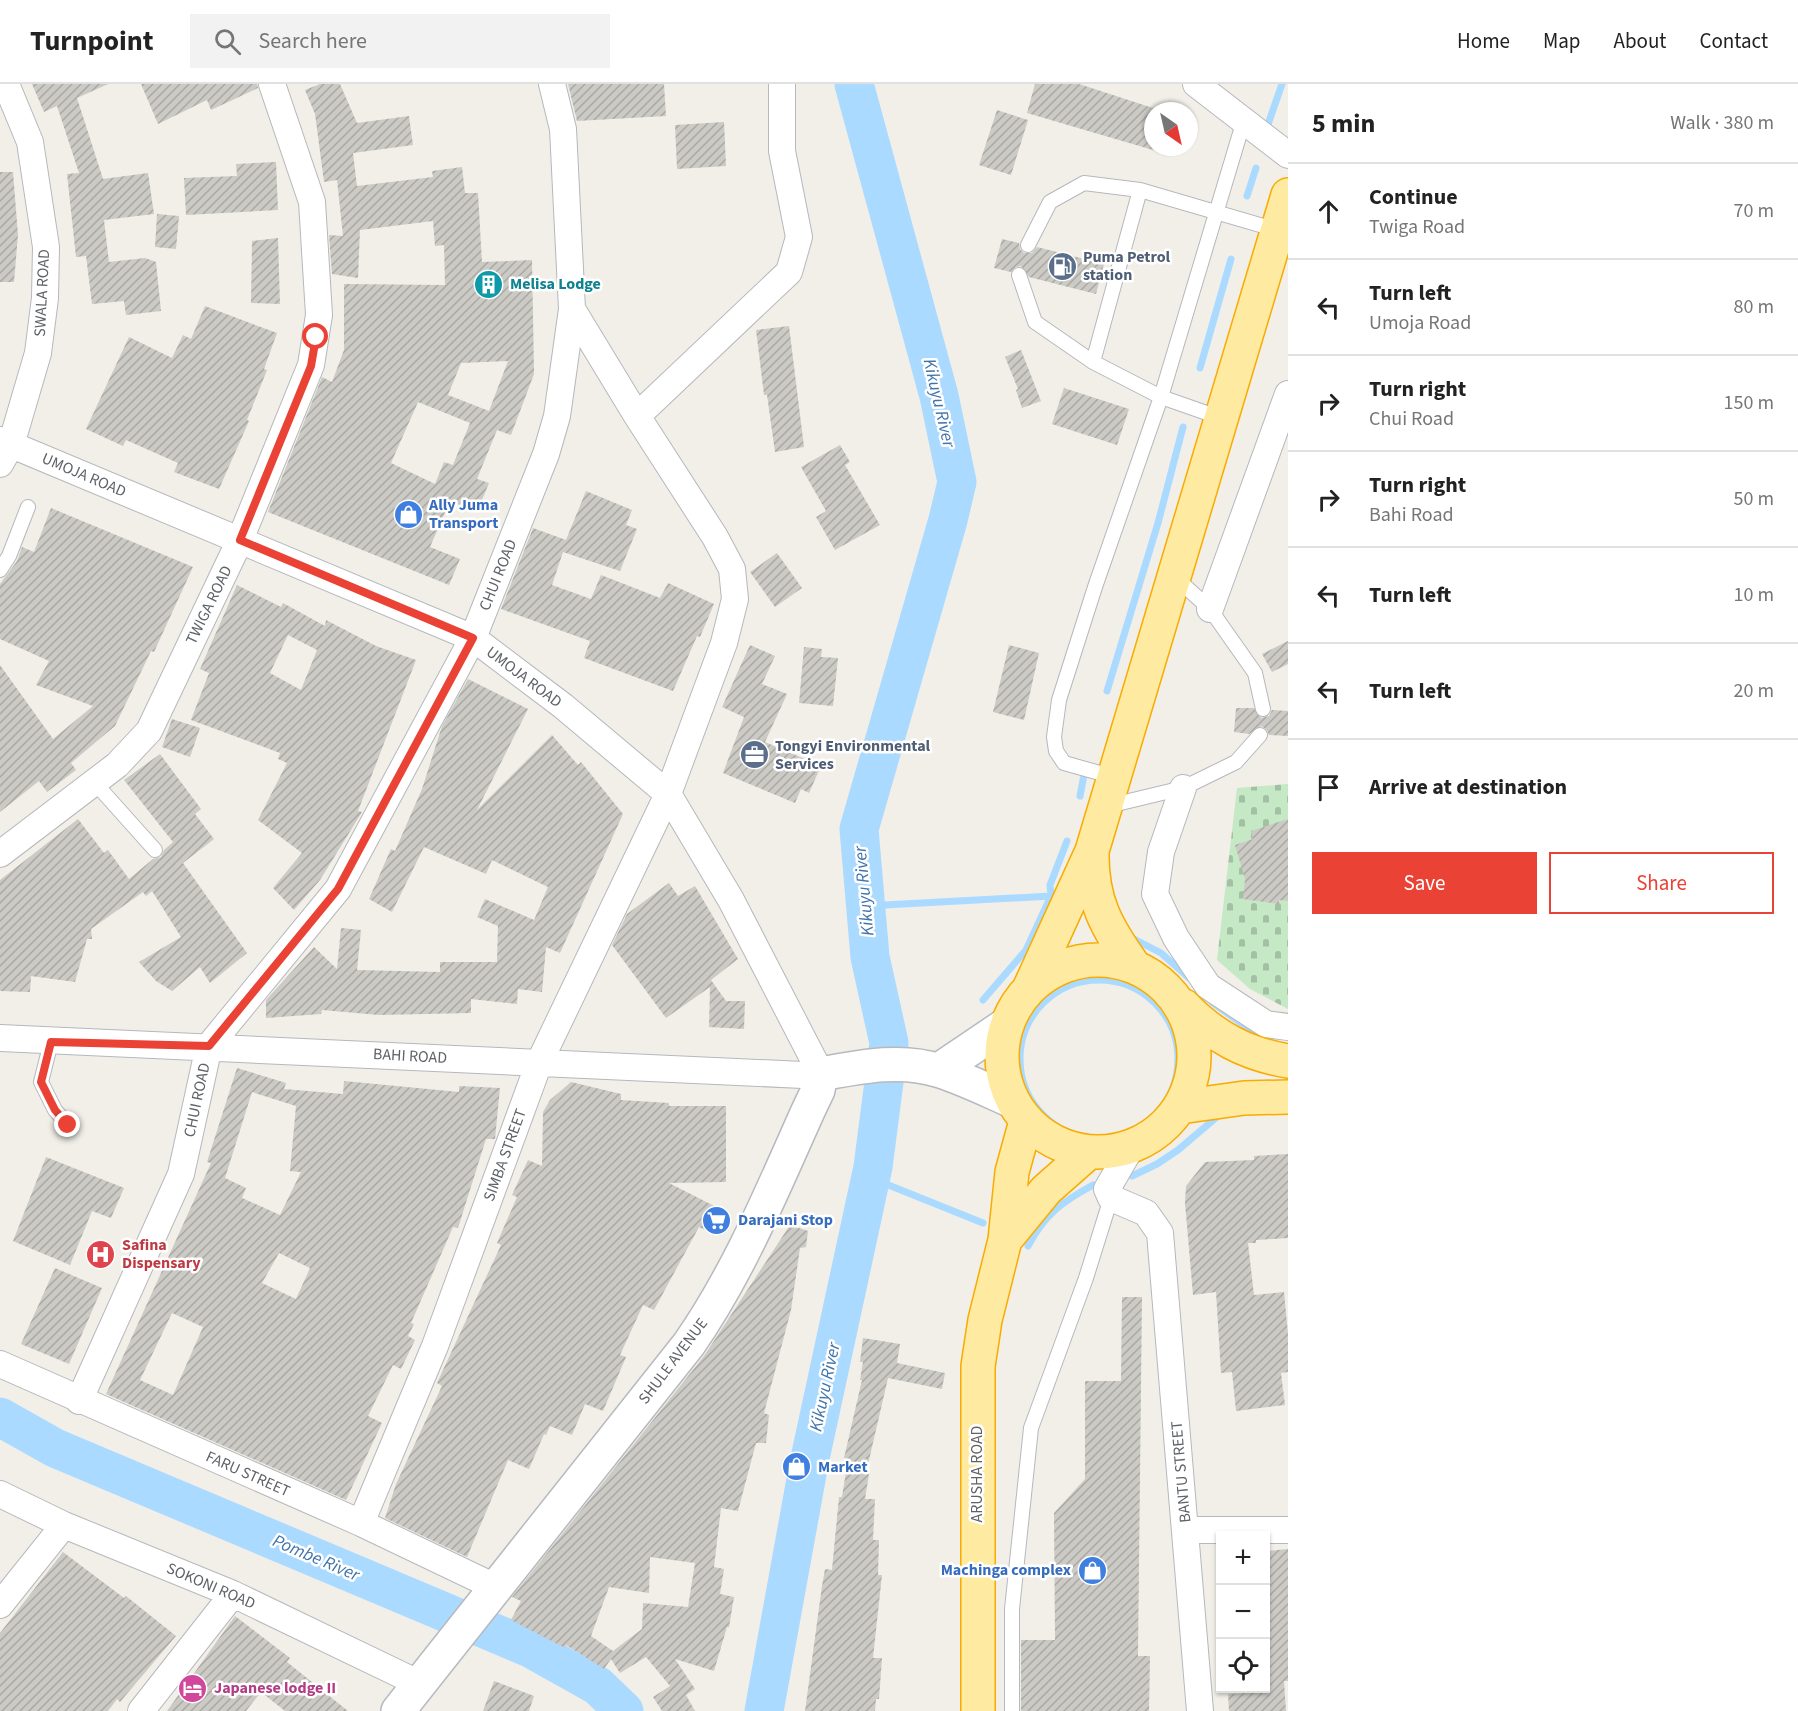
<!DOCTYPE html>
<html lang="en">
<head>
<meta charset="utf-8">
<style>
	:root { --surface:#fff; --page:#f2f2f2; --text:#222; --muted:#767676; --line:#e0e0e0; --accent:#ea4335 }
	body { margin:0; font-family:"Source Sans 3",sans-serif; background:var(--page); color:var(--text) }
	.controls { position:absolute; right:18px; bottom:18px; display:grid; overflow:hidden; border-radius:0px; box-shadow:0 2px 4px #0004 }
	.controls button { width:54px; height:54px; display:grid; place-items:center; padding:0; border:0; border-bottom:2px solid var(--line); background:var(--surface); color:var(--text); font:30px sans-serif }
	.compass { position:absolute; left:1144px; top:18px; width:54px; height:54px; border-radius:50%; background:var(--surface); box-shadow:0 2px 4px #0004; rotate:146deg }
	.stop { position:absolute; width:18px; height:18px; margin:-14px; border:4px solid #ea4335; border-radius:50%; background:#fff }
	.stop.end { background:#ea4335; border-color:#fff; box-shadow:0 2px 6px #0008 }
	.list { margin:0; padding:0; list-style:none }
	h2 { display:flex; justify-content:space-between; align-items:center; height:78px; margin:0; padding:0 24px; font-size:26px }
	h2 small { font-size:20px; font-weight:400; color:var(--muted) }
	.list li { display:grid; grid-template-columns:39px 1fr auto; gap:18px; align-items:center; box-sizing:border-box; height:96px; padding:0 24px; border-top:2px solid var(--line) }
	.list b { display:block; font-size:22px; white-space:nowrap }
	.list p { margin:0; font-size:20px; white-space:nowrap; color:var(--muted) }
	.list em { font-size:20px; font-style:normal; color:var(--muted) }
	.actions { display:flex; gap:12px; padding:18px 24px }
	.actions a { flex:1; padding:14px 0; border:2px solid var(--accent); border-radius:0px; text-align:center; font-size:21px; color:var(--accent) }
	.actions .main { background:var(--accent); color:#fff }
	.icon { flex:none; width:33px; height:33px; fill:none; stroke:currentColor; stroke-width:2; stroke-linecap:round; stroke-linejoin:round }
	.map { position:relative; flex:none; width:1288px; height:1627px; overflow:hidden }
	header { display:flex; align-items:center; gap:36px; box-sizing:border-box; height:84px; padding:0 30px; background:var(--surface); border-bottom:2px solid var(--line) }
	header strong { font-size:28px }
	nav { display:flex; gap:33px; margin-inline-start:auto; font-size:21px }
	.search { width:420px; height:54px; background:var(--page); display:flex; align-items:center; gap:15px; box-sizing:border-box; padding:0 21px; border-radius:0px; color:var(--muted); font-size:22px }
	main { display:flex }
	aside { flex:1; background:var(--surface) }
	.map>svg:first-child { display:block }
	.cemetery { fill:url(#cemetery-stones) }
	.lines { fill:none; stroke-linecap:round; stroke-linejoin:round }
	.stream { stroke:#aadaff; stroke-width:7 }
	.river { stroke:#aadaff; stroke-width:39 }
	.building { fill:url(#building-hatch); fill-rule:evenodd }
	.service-casing { stroke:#b5b8bc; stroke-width:16 }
	.minor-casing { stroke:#b5b8bc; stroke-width:28 }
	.secondary-casing { stroke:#b6babf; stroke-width:36 }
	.trunk-casing { stroke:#f9ab00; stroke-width:36 }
	.service { stroke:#fff; stroke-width:14 }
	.minor { stroke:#fff; stroke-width:26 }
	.secondary { stroke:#fff; stroke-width:33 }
	.trunk { stroke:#feeaa1; stroke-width:33 }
	.route { stroke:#ea4335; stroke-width:8 }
	.labels { text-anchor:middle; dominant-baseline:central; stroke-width:5; stroke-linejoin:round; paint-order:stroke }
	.service-label { font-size:16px; font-weight:bold; fill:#4e5e75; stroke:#fff; text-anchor:start }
	.culture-label { font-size:16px; font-weight:bold; fill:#0d838f; stroke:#fff; text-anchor:start }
	.street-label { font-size:16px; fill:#5f6368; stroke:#fff }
	.shop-label { font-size:16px; font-weight:bold; fill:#366cbe; stroke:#fff; text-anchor:start }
	.health-label { font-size:16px; font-weight:bold; fill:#be3a42; stroke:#fff; text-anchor:start }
	.hotel-label { font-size:16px; font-weight:bold; fill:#b23c85; stroke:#fff; text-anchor:start }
	.water-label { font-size:18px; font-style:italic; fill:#4174aa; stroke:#fff }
</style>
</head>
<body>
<header>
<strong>Turnpoint</strong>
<div class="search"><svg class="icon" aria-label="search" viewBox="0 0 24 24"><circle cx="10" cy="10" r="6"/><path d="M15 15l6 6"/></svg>Search here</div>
<nav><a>Home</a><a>Map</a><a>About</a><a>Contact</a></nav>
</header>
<main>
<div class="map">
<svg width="1288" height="1627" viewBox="0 0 1288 1627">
	<defs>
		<pattern id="cemetery-stones" width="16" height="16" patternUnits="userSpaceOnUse" patternTransform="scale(1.5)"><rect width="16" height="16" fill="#c5e8c5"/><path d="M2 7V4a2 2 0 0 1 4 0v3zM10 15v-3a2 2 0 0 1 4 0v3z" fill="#a3c0a4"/></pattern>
		<pattern id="building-hatch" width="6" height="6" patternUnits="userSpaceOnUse" patternTransform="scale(1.5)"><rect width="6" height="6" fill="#cccac5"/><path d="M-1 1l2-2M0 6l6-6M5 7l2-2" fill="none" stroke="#a9a8a4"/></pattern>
	</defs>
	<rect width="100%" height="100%" fill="#f1efe8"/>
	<path class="cemetery" d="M1288 700V925L1250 905 1217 876 1237 704Z"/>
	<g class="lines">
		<path class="stream" d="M1266 46 1282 0
			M1247 112 1256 84
			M1200 284 1231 175
			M1107 607 1158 439 1183 343
			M1080 712 1084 691
			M866 822 1051 812
			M1132 854 1161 869 1189 894
			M1020 975a79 79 0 1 1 158 0a79 79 0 1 1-158 0Z
			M983 916 1026 866 1051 812 1050 801 1067 757
			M1213 919 1248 944 1256 947
			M1132 1092 1157 1080 1178 1066 1218 1032
			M871 1094 983 1139
			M1028 1162C1045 1130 1062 1118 1093 1101"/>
		<path class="river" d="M0 1333 55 1364 530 1564 598 1602 624 1627
			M764 1627 809 1379 873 1083 889 959 870 873 859 745 948 436 957 398 939 312 854 0"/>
	</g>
	<path class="building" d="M32 0H108L77 14 103 95 148 89 154 130 104 136 109 178 145 174 156 178 161 227 126 231 124 217 92 220 86 172 76 173 67 90 79 89 57 22 44 28Z
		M141 0H257L258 4 211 26 207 16 158 40Z
		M320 0H340L357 39 409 32 413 61 353 69 357 102 433 93 432 87 462 83 465 109H478L482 178 532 176 534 290 511 351 497 346 477 395 489 399 477 428 450 417 430 463 460 475 449 501 268 428 322 293 332 298 344 266V200L445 201 444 161 435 162 433 137 360 146 358 194 332 190 329 151 343 152 337 96 324 98 315 30 305 6ZM508 277 489 327 448 311 461 279ZM418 318 470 339 453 381 444 378 435 400 391 379Z
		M568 0H664L666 32 577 37Z
		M1035 0H1079L1153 24V66L1027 29Z
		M997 26 1028 36 1011 91 979 81Z
		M724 38 726 82 677 85 675 41Z
		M276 78 278 126 186 131 184 94 237 92 236 80Z
		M0 88H13L18 151 14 198H0Z
		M157 130 179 132 176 165 155 163Z
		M278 154 280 220 251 219 252 157Z
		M1002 155 1019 159 1020 165 1024 169H1032L1037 163 1104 180 1096 210 1029 193 1021 182 1016 183 1011 188 994 184Z
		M205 222 277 249 264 285 267 286 247 336 249 337 219 405 174 388 178 379 126 356 123 362 86 345 129 253 172 274 183 251 191 255Z
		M789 242 804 363 775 368 767 311H764L756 246Z
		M1021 266 1041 317 1022 324 1016 306 1018 305 1005 273Z
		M1064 304 1129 325 1117 361 1052 340Z
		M840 361 850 378 845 381 880 441 835 466 816 433 826 427 801 383Z
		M586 407 632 426 626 441 637 445 620 487 563 468 552 501 591 515 601 491 660 514 668 499 714 520 700 553 697 552 673 607 584 574 590 557 501 525 533 444 566 456Z
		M51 424 193 483 154 568 151 567 115 642 71 679 76 686 47 708 39 697 0 728V581L53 655 93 622 36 601 49 577 0 555V500L17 477 22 463 34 468Z
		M777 469 802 504 775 523 750 488Z
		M237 501 281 523 283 519 325 542 326 536 376 562 416 576 358 727 362 728 320 796 294 826 273 804 302 769 258 736 287 679 278 675 280 669 191 636 209 589 200 585ZM288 551 317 566 301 606 270 589Z
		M1288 557V580L1272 588 1262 570Z
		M750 561 775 572 762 600 787 610 765 658 821 682 809 709 801 705 795 719 723 689 744 633 722 623Z
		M1009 561 1039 569 1024 636 993 628Z
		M804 563 822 565 821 573 838 574 833 622 799 619Z
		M468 595 528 625 477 726 552 651 578 681 581 678 623 730 560 869 546 863 542 908 518 905 517 920 471 915V929L379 931 322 926 321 930 266 934V916L314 863 337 885 341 844 361 846 357 886 440 888V878H497L498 842 477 833 485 815 534 836 548 803 492 776 486 790 424 763 392 828 369 815 391 765 395 767 422 705 442 642Z
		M1236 624H1254L1261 634 1269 632 1272 626 1288 627V652L1269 651 1266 645 1261 642 1249 650 1234 648Z
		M172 635 200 644 190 673 162 663Z
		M160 670 201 725 195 730 214 755 183 779 247 869 210 899 200 883 172 907 156 897 139 878 181 853 152 807 146 812 143 808 91 845 92 855H87L75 898 31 892 30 908 0 907V796L78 735 104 769 108 766 129 795 153 775 161 773 164 766 173 758 124 696Z
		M1288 735V817L1279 816V820L1243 815 1245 795 1235 761 1253 755 1251 747Z
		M669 799 678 812 695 802 738 875 711 896 726 917H745L744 945 709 943 710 903 666 934 612 861 627 830Z
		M237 984 286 999 284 1005 343 1010 344 997 459 1008V1002L500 1004 495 1055H486L458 1144 453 1143 411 1239 414 1240 408 1252 415 1256 401 1285 393 1281 368 1332 382 1339 346 1416 106 1310 211 1079 207 1078ZM252 1008 296 1022 290 1087 301 1088 280 1131 242 1114 246 1104 225 1094ZM279 1169 310 1184 296 1215 262 1199ZM172 1229 203 1243 173 1311 140 1296Z
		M571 998 621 1010V1016L669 1019V1022H726V1098L669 1099 726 1128 715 1151 699 1143 654 1226 643 1221 620 1271 626 1273 603 1327 585 1320 572 1351 550 1342 546 1351 544 1350 529 1385 508 1376 467 1473 385 1434 396 1400 442 1302 437 1299 501 1161 497 1159 517 1113 512 1111 528 1076 542 1082 543 1028 550 1016Z
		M1288 1070V1154L1256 1156V1159H1248L1254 1211 1284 1208 1288 1250V1288L1281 1289 1285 1321 1236 1327 1232 1288 1221 1289 1216 1208 1193 1211 1185 1119 1186 1102 1205 1078 1254 1076V1072Z
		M46 1073 124 1104 111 1134 92 1127 70 1181 13 1157Z
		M790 1141 808 1147 806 1163 800 1164 791 1226 764 1329 769 1331 766 1359H756L738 1427 721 1424 714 1483 724 1485 720 1510 734 1513 729 1543H727L714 1587 675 1575 695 1605 686 1611 695 1627H662L653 1613 670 1602 646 1573 620 1589 611 1575 604 1585 566 1561 565 1564 511 1536 521 1517 512 1513 704 1272ZM650 1473 695 1479 688 1523 643 1519 642 1545 613 1567 591 1552 609 1503 649 1509Z
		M55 1184 102 1204 69 1280 21 1260Z
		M1122 1213H1142L1138 1572H1150L1149 1627H1021V1556H1055L1054 1429 1085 1395V1297H1121Z
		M863 1254 900 1260 897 1279 945 1289 942 1305 888 1294 866 1389 869 1390 865 1415H875L873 1456H879L878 1491H882L873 1574H882L879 1615H876L875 1627H805L822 1502 825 1485 832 1486 839 1413H842L848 1375 844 1374 862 1296H860L863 1278H860Z
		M1288 1465V1597H1284L1286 1627H1229L1228 1610 1266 1608V1467Z
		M63 1468 124 1514 126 1512 176 1552 120 1618 117 1615 108 1627H0V1549Z
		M235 1532 290 1574 287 1578 348 1627H285L261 1608 246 1627H167Z
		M494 1597 534 1612 529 1627H483Z"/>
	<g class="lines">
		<defs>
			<path id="service" d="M1028 161 1050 118 1084 99 1140 106 1277 146
				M1019 191 1035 238 1093 278 1161 313 1221 334
				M1093 278 1140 106
				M0 486 9 472 28 423
				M1175 493 1210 525 1255 589 1263 625
				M1114 693 1064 679 1056 667 1054 653 1059 616 1095 503 1161 313 1244 36
				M95 699 155 766
				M1108 722 1183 704 1236 678 1260 651
				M51 958 41 998 55 1026 68 1041
				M1012 1627V1525L1031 1344 1086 1194 1111 1114"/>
			<path id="minor" d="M1196 0 1288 71
				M637 332 789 188 799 153 782 67V0
				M0 356 473 554 563 622 668 710 731 816 821 990 803 991 0 954
				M0 380 11 361 38 269 45 214 46 163 30 58 6 0
				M1210 525 1288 310
				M1183 704 1161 768 1155 810 1176 854 1208 902 1266 940 1288 943
				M0 770 117 681 149 647 240 456 311 281 319 231 312 118 272 0
				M1132 1062 1107 1105 1111 1114 1146 1129 1160 1149 1200 1627
				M0 1280 361 1439 495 1503
				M79 1317 181 1090 209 962 338 805 473 554 546 370 557 332 572 225 563 45 552 0
				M0 1410 64 1441 233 1510 420 1600
				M361 1439 435 1262 539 979 668 710 724 559 735 515 732 485 715 453 637 332 572 225
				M1186 1446H1288
				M0 1521 64 1441
				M141 1627 233 1510"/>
			<path id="secondary" d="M939 986 1007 940
				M398 1627 689 1260C739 1188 772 1107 808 1027L818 1006 821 990C859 983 902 974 940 987 965 995 989 1007 1012 1017"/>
			<path id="trunk" d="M1092 767C1091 816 1106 843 1134 882
				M1002 972a96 96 0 1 1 192 0a96 96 0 1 1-192 0Z
				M1029 905 1092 767 1288 111
				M1184 922C1214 953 1246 970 1288 977
				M1180 1023 1244 1014 1288 1013
				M1005 1156 1046 1106 1089 1068
				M978 1627V1282L985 1236 1005 1156 1012 1088 1026 1037"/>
		</defs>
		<use href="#service" class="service-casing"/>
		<use href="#minor" class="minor-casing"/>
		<use href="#secondary" class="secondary-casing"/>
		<use href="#trunk" class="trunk-casing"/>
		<use href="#service" class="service"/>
		<use href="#minor" class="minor"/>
		<use href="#secondary" class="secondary"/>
		<use href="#trunk" class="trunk"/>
	</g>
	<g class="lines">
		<path class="route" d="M68 1041 55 1026 41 998 51 958 209 962 338 805 473 554 240 456 311 282 316 253"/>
	</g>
	<defs>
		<symbol id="fuel-disc" viewBox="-11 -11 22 22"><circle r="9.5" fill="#5c6f8a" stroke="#fff"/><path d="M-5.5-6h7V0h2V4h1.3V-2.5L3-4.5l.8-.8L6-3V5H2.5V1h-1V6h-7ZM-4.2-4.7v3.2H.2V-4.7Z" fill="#fff"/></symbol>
		<symbol id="building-disc" viewBox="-11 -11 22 22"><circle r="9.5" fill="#0f9aa8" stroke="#fff"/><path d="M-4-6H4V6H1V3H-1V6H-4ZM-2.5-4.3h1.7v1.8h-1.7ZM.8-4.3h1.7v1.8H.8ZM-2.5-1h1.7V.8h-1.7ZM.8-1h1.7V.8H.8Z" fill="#fff"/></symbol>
		<symbol id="shop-disc" viewBox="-11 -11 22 22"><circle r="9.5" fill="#3f7fe0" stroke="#fff"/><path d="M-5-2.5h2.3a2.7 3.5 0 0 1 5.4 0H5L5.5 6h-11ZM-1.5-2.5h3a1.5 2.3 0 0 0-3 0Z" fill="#fff"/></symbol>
		<symbol id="office-disc" viewBox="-11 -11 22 22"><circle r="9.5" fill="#5c6f8a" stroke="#fff"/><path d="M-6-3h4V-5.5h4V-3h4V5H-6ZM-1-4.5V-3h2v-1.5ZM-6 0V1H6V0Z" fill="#fff"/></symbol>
		<symbol id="supermarket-disc" viewBox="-11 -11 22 22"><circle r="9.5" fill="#3f7fe0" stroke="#fff"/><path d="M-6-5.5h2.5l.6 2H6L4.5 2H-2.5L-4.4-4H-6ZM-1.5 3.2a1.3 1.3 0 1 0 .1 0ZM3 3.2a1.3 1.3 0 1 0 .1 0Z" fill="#fff"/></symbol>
		<symbol id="hospital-disc" viewBox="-11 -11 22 22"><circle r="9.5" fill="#e0444e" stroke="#fff"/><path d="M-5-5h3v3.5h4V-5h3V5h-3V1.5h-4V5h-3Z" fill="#fff"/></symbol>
		<symbol id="hotel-disc" viewBox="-11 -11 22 22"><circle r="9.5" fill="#d1479c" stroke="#fff"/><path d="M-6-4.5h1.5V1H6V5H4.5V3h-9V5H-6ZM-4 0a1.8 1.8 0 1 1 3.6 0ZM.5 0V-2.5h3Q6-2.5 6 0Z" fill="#fff"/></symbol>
	</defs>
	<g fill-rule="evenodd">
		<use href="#fuel-disc" x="1046" y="166" width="33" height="33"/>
		<use href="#building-disc" x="472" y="184" width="33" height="33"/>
		<use href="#shop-disc" x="392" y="414" width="33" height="33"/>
		<use href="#office-disc" x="738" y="654" width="33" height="33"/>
		<use href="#supermarket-disc" x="700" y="1120" width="33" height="33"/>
		<use href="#hospital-disc" x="84" y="1154" width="33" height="33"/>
		<use href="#shop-disc" x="780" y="1366" width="33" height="33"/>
		<use href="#shop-disc" x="1076" y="1470" width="33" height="33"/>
		<use href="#hotel-disc" x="176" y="1588" width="33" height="33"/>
	</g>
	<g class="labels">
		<g class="service-label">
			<text x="1083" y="173">Puma Petrol<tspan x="1083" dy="18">station</tspan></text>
			<text x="775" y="662">Tongyi Environmental<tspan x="775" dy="18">Services</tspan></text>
		</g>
		<g class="culture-label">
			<text x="510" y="200">Melisa Lodge</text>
		</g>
		<g class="street-label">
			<text transform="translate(42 209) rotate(-87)">SWALA ROAD</text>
			<text transform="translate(84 391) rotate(23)">UMOJA ROAD</text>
			<text transform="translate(498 491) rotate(-68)">CHUI ROAD</text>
			<text transform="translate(209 521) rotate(-64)">TWIGA ROAD</text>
			<text transform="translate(524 593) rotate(37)">UMOJA ROAD</text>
			<text transform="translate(410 972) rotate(3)">BAHI ROAD</text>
			<text transform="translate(197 1016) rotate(-78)">CHUI ROAD</text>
			<text transform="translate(505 1071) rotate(-70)">SIMBA STREET</text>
			<text transform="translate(673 1277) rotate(-53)">SHULE AVENUE</text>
			<text transform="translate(1181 1388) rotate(-95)">BANTU STREET</text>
			<text transform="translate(248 1390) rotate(24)">FARU STREET</text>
			<text transform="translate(977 1390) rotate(-90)">ARUSHA ROAD</text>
			<text transform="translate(211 1502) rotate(23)">SOKONI ROAD</text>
		</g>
		<g class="shop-label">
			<text x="429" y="421">Ally Juma<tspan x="429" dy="18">Transport</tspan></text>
			<text x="738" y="1136">Darajani Stop</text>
			<text x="818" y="1383">Market</text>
			<text x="1071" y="1486" text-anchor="end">Machinga complex</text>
		</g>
		<g class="health-label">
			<text x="122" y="1161">Safina<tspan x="122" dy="18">Dispensary</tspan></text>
		</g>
		<g class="hotel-label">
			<text x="214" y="1604">Japanese lodge II</text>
		</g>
		<g class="water-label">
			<text transform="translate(939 319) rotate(77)">Kikuyu River</text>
			<text transform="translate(864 807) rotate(-95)">Kikuyu River</text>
			<text transform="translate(825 1303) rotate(-78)">Kikuyu River</text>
			<text transform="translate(316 1474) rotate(23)">Pombe River</text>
		</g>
	</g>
</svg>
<div class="controls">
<button>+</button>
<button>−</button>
<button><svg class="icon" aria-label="locate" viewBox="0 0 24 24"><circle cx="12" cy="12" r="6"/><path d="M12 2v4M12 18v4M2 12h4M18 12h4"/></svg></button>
</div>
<svg class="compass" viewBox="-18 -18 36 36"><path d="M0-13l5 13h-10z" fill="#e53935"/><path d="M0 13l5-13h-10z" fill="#767676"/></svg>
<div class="stop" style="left:316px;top:253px"></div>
<div class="stop end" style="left:68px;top:1041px"></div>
</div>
<aside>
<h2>5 min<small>Walk · 380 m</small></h2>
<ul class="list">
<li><svg class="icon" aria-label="ahead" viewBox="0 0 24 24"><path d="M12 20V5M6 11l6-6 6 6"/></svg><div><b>Continue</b><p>Twiga Road</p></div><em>70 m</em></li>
<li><svg class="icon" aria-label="left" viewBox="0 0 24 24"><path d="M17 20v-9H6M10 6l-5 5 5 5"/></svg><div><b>Turn left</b><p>Umoja Road</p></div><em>80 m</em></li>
<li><svg class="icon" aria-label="right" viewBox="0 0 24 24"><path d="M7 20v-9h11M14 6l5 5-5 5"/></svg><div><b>Turn right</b><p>Chui Road</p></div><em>150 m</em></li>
<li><svg class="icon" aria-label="right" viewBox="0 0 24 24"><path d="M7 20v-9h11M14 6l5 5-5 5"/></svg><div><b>Turn right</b><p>Bahi Road</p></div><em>50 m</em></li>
<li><svg class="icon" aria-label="left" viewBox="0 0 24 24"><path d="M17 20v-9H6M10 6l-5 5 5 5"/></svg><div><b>Turn left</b></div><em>10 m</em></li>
<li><svg class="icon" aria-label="left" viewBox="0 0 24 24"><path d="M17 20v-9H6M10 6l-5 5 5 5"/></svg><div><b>Turn left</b></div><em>20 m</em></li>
<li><svg class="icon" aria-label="arrive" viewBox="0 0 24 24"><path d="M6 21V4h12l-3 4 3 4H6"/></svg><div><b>Arrive at destination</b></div></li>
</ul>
<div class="actions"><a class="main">Save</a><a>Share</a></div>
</aside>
</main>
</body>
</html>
